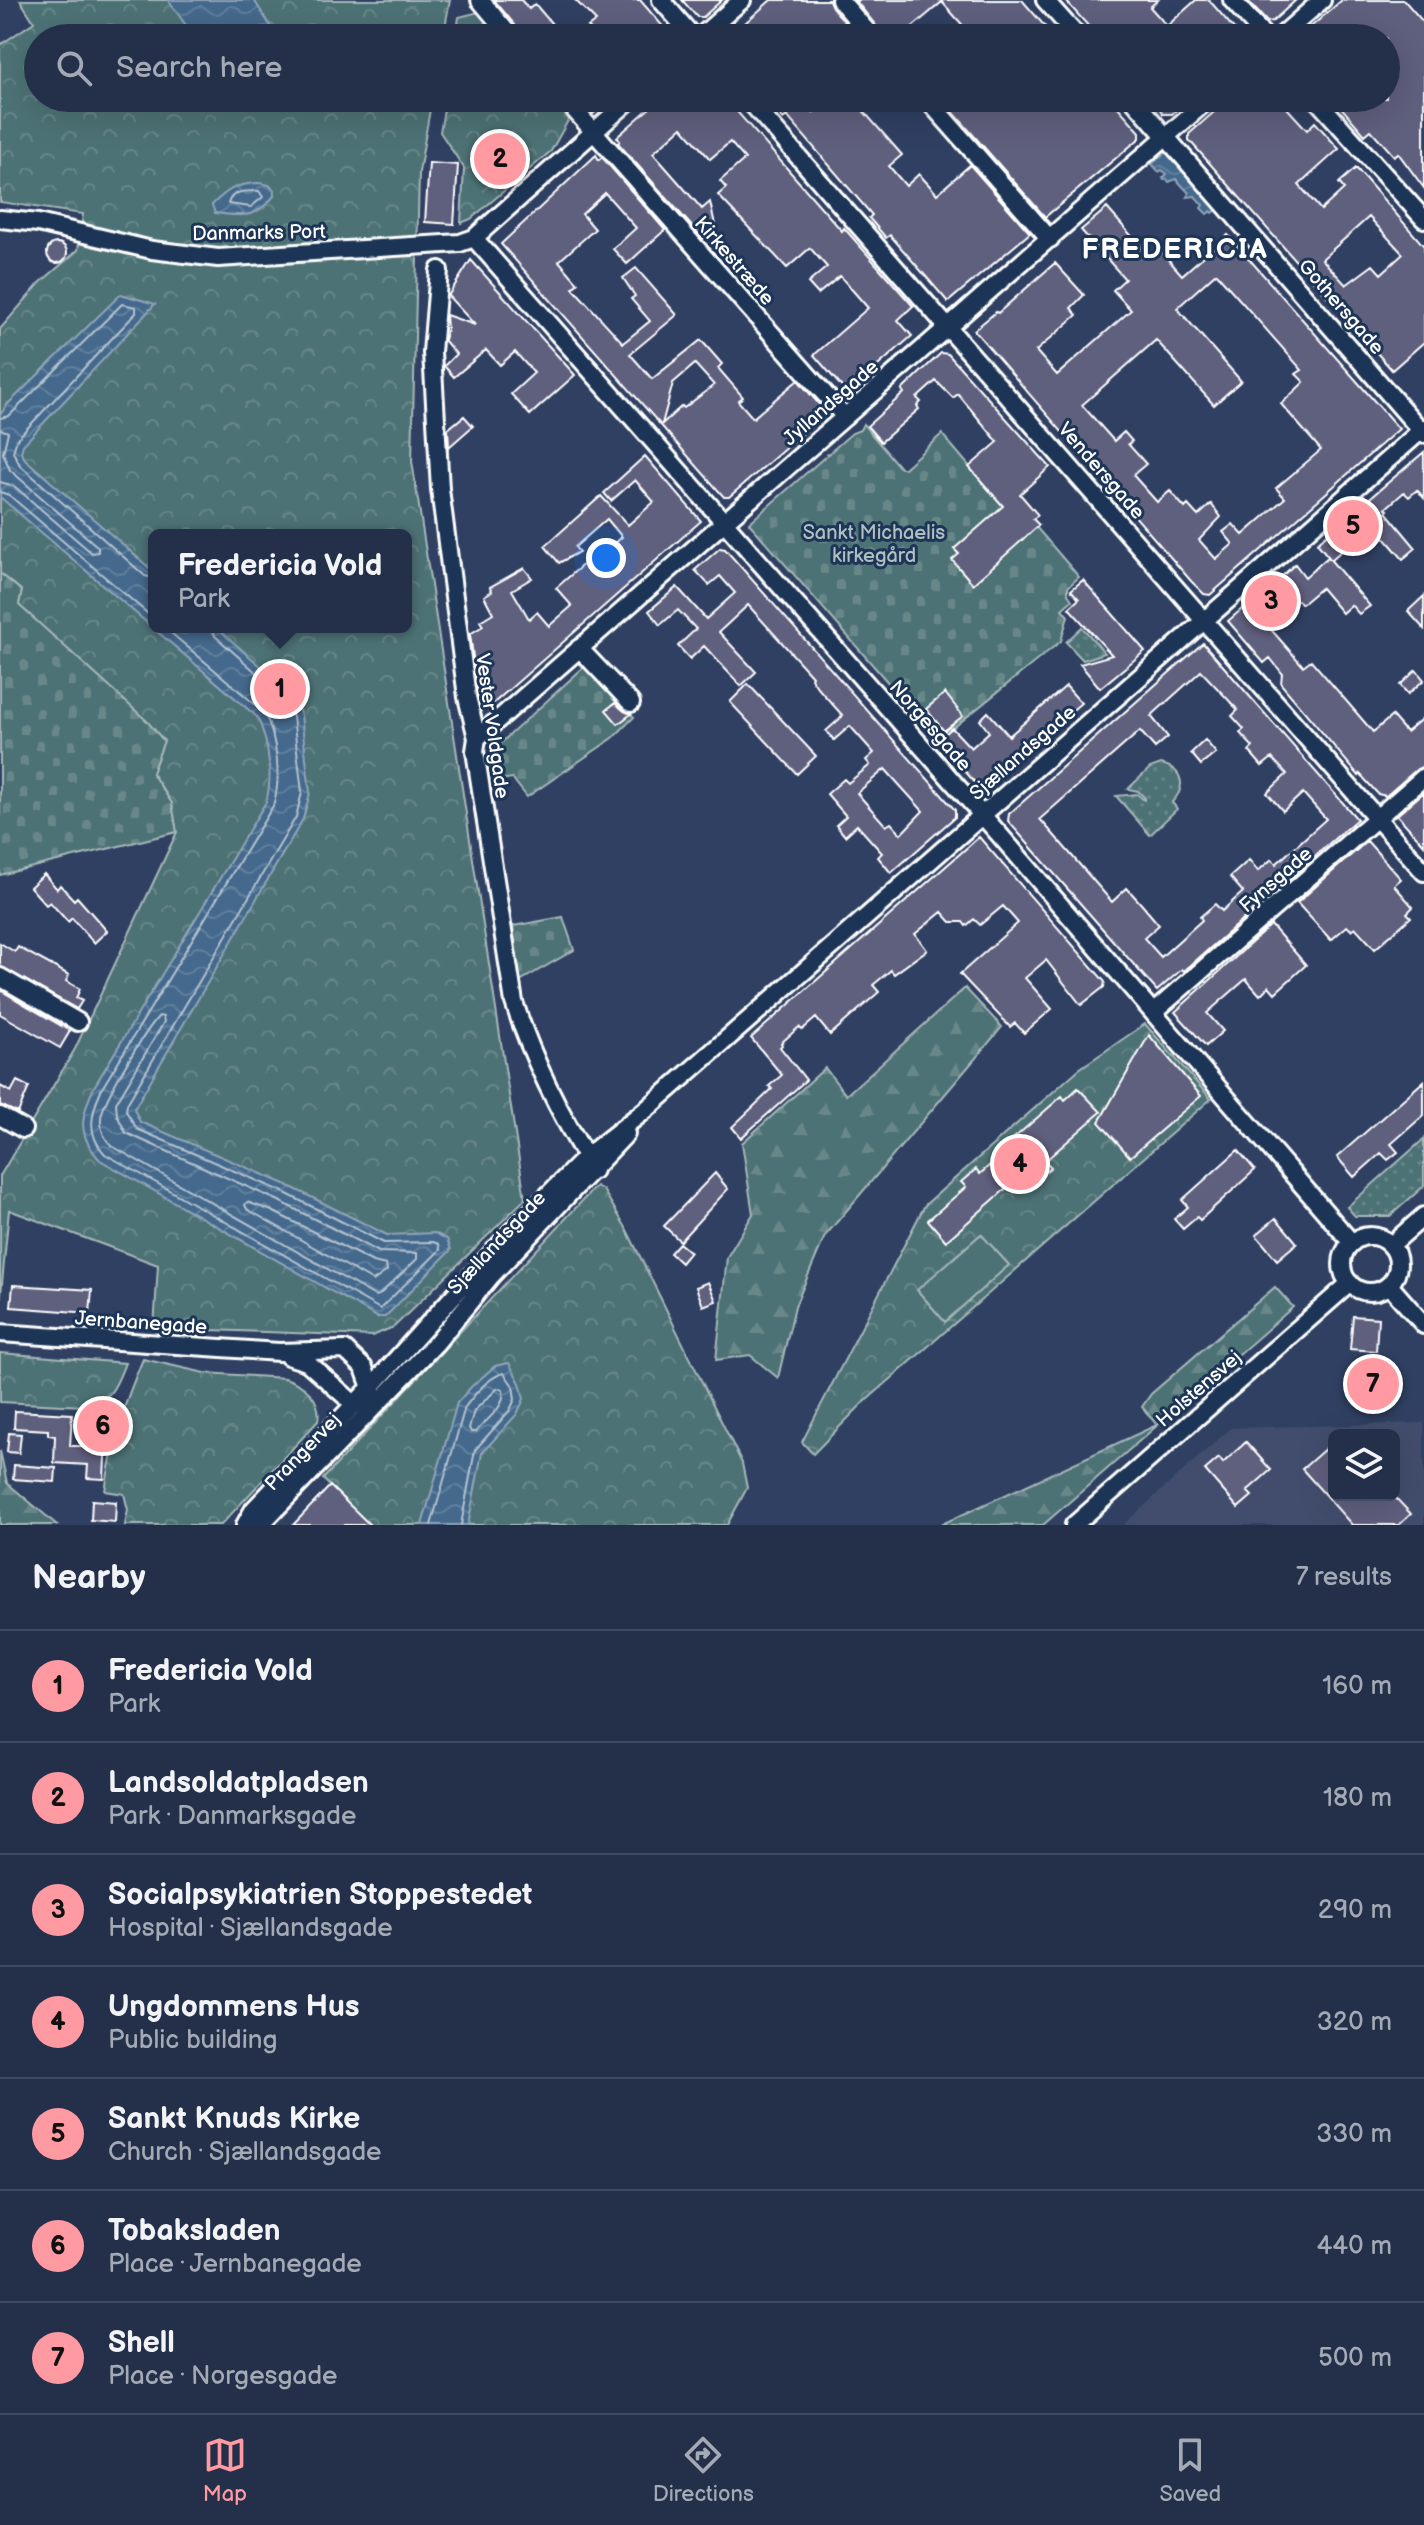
<!DOCTYPE html>
<html lang="en">
<head>
<meta charset="utf-8">
<style>
	:root { --surface:#24304a; --page:#2c3851; --text:#f1f3f6; --muted:#a3a9b5; --line:#414b62; --accent:#ff9aa2 }
	body { margin:0; font-family:"Balsamiq Sans",sans-serif; background:var(--page); color:var(--text) }
	.controls { position:absolute; right:24px; bottom:24px; display:grid; overflow:hidden; border-radius:12px; box-shadow:0 8px 32px #0002 }
	.controls button { width:72px; height:72px; display:grid; place-items:center; padding:0; border:0; border-bottom:2px solid var(--line); background:var(--surface); color:var(--text); font:40px sans-serif }
	.you { position:absolute; left:606px; top:558px; width:28px; height:28px; margin:-20px; border:6px solid #fff; border-radius:50%; background:#1a73e8; box-shadow:0 0 0 12px #1a73e833 }
	.badge { display:grid; place-items:center; width:52px; height:52px; border-radius:50%; background:var(--accent); color:#111; font-size:26px; font-weight:700 }
	.pin { position:absolute; translate:-50% -50%; border:4px solid #fff; box-shadow:0 2px 8px #0006 }
	.popup { position:absolute; left:148px; top:529px; width:264px; height:104px; box-sizing:border-box; display:grid; place-content:center; border-radius:12px; background:var(--surface); filter:drop-shadow(0 2px 6px #0005); font-size:26px; white-space:nowrap; color:var(--muted) }
	.popup b { font-size:30px; color:var(--text) }
	.popup::after { content:''; position:absolute; left:50%; top:100%; margin-left:-16px; border:16px solid transparent; border-top-color:var(--surface) }
	.list { margin:0; padding:0; list-style:none }
	h2 { display:flex; justify-content:space-between; align-items:center; height:104px; margin:0; padding:0 32px; font-size:34px }
	h2 small { font-size:26px; font-weight:400; color:var(--muted) }
	.list li { display:grid; grid-template-columns:52px 1fr auto; gap:24px; align-items:center; box-sizing:border-box; height:112px; padding:0 32px; border-top:2px solid var(--line) }
	.list b { display:block; font-size:30px; white-space:nowrap }
	.list p { margin:0; font-size:26px; white-space:nowrap; color:var(--muted) }
	.list em { font-size:26px; font-style:normal; color:var(--muted) }
	.icon { flex:none; width:44px; height:44px; fill:none; stroke:currentColor; stroke-width:2; stroke-linecap:round; stroke-linejoin:round }
	.map { position:relative; flex:none; width:1424px; height:1525px; overflow:hidden }
	.search { position:absolute; background:var(--surface); box-shadow:0 8px 32px #0002; left:24px; right:24px; top:24px; height:88px; display:flex; align-items:center; gap:20px; box-sizing:border-box; padding:0 28px; border-radius:44px; color:var(--muted); font-size:30px }
	.sheet { height:888px; background:var(--surface) }
	nav { display:flex; justify-content:space-around; align-items:center; box-sizing:border-box; height:112px; border-top:2px solid var(--line); background:var(--surface); font-size:22px; color:var(--muted) }
	nav a { display:grid; justify-items:center; gap:4px }
	nav .on { color:var(--accent) }
	.map>svg:first-child { display:block }
	.built { fill:#424d6d; fill-rule:evenodd }
	.grass { fill:url(#grass-dots); stroke:#a6b8ba; stroke-width:2 }
	.forest { fill:url(#forest-firs); stroke:#a6b8ba; stroke-width:2 }
	.cemetery { fill:url(#cemetery-stones); stroke:#a6b8ba; stroke-width:2 }
	.park { fill:url(#park-crowns); stroke:#a6b8ba; stroke-width:2; fill-rule:evenodd }
	.pitch { fill:#4d7274; stroke:#a6b8ba; stroke-width:2 }
	.water { fill:url(#water-waves); stroke:#8fa5ba; stroke-width:2 }
	.lines { fill:none; stroke-linecap:round; stroke-linejoin:round }
	.shore { stroke:#b4c3d1; stroke-width:2 }
	.building { fill:#5f5e7e; stroke:#fff; stroke-width:2; fill-rule:evenodd }
	.minor-casing { stroke:#fff; stroke-width:22 }
	.minor { stroke:#1d3557; stroke-width:16 }
	.labels { text-anchor:middle; dominant-baseline:central; stroke-width:6; stroke-linejoin:round; paint-order:stroke }
	.street-label { font-size:20px; fill:#fff; stroke:#1d3557 }
	.park-label { font-size:20px; fill:#afc0c0; stroke:#1d3557 }
	.district-label { font-size:28px; font-weight:bold; letter-spacing:2px; fill:#fff; stroke:#1d3557 }
</style>
</head>
<body>
<div class="map">
<svg width="1424" height="1525" viewBox="0 0 1424 1525">
	<defs>
		<pattern id="grass-dots" width="8" height="8" patternUnits="userSpaceOnUse" patternTransform="scale(2)"><rect width="8" height="8" fill="#4d7274"/><path d="M2 2h.1M6 6h.1" fill="none" stroke="#688789" stroke-width="1.8" stroke-linecap="round"/></pattern>
		<pattern id="forest-firs" width="22" height="20" patternUnits="userSpaceOnUse" patternTransform="scale(2)"><rect width="22" height="20" fill="#4d7274"/><path d="M5 1l3.5 6h-7zM16 11l3.5 6h-7z" fill="#688789"/></pattern>
		<pattern id="cemetery-stones" width="16" height="16" patternUnits="userSpaceOnUse" patternTransform="scale(2)"><rect width="16" height="16" fill="#4d7274"/><path d="M2 7V4a2 2 0 0 1 4 0v3zM10 15v-3a2 2 0 0 1 4 0v3z" fill="#688789"/></pattern>
		<pattern id="park-crowns" width="20" height="18" patternUnits="userSpaceOnUse" patternTransform="scale(2)"><rect width="20" height="18" fill="#4d7274"/><path d="M2 6a3 3 0 1 1 6 0M12 15a3 3 0 1 1 6 0" fill="none" stroke="#688789"/></pattern>
		<pattern id="water-waves" width="16" height="10" patternUnits="userSpaceOnUse" patternTransform="scale(2)"><rect width="16" height="10" fill="#44698c"/><path d="M0 5q4-4 8 0t8 0" fill="none" stroke="#60809d"/></pattern>
	</defs>
	<rect width="100%" height="100%" fill="#304062"/>
	<filter id="ink" filterUnits="userSpaceOnUse"><feTurbulence type="fractalNoise" baseFrequency=".0125" numOctaves="2"/><feDisplacementMap in="SourceGraphic" scale="16" xChannelSelector="R" yChannelSelector="G"/><feConvolveMatrix kernelMatrix="1 2 1 2 8 2 1 2 1" color-interpolation-filters="sRGB"/></filter>
	<g filter="url(#ink)">
		<path class="built" d="M1424 1423V1525H1123L1231 1428ZM1334 1435H1394V1495H1334Z"/>
		<path class="grass" d="M1082 627 1105 653 1083 660 1066 642Z
			M1161 764C1183 769 1187 787 1172 802L1177 809 1150 835 1116 796 1137 794 1144 800 1145 798 1138 791 1128 789 1150 768Z
			M1424 1139V1186L1390 1216H1355L1347 1207Z"/>
		<path class="forest" d="M965 988 1002 1027 825 1236 795 1306 778 1378 750 1355 716 1360 727 1257 753 1214 742 1143 825 1068 846 1095Z
			M1275 1287 1293 1307 1043 1525H940L1157 1425 1142 1407 1151 1394Z
			M0 1451 7 1483 57 1525H0Z"/>
		<path class="cemetery" d="M863 424 900 468H904L942 434 1003 506 954 549 959 554 953 560 1036 527 1079 577 1068 587V594L1072 600 1062 609 1068 616 1061 641 938 740 749 523 852 433 860 430Z
			M0 573 22 591 19 605 148 721 164 741 152 773 172 803 177 832 0 875Z
			M585 666 634 717 613 738 527 797 512 778 494 781 490 753Z
			M563 917 574 950 520 981 513 926Z"/>
		<path class="park" d="M20 0H450L443 38H38V98H432L419 172 412 461 525 1199 394 1327 372 1336 154 1328 158 1265 9 1210 0 1305V1176L75 1049 177 832 172 803 152 773 164 741 147 721 19 605 22 591 0 573V329L40 283 78 250 83 214 0 202V45L34 22ZM154 535H406V627H154Z
			M479 12 501 38H456L459 17Z
			M446 98H554L570 117 551 151 471 219 461 223 464 168 440 132Z
			M1145 1024 1211 1099 860 1406 813 1454 802 1442 925 1205 1079 1069Z
			M596 1186 603 1190 625 1226 742 1463 747 1488 727 1525H368L323 1479Z
			M0 1353 125 1363C116 1386 111 1402 85 1406L0 1402Z
			M143 1359 205 1373 285 1378C305 1385 322 1399 318 1421L221 1525H125L128 1510 124 1494 105 1491C113 1440 123 1405 143 1359Z"/>
		<path class="pitch" d="M981 1234 1009 1265 945 1322 917 1290Z"/>
		<path class="water" d="M168 0H254L278 38H195Z
			M1166 152 1217 210 1213 213 1211 211 1207 214 1201 208 1203 205 1195 196 1187 197 1189 193 1176 179 1169 182 1167 179 1164 180 1163 178 1167 174 1162 170 1159 172 1152 164Z
			M259 183 269 185 274 190V196C254 220 244 216 215 213L212 205C228 189 236 184 259 183Z
			M121 294 155 304 23 445 21 452 25 459 154 572V627H216L281 684 292 695 301 715 310 793 303 819 134 1109 140 1122 285 1184 387 1235 435 1233 447 1239 451 1250 385 1317H377L100 1160C76 1134 81 1116 94 1087L266 802C273 777 269 741 257 717L0 497V415L8 404Z
			M509 1363 520 1383 524 1399 517 1414 482 1453 468 1525H422L457 1403 471 1387 495 1366Z"/>
		<g class="lines">
			<path class="shore" d="M259 191 263 197 251 207 228 204C231 190 247 191 259 191Z
				M0 418 9 416 122 304 136 307V313L17 439 13 452 20 465 145 576 154 578
				M0 429 8 432 3 453 10 470 98 547V552L92 553 14 486 0 482
				M0 492 9 495 154 619
				M164 627 264 712C277 738 282 779 273 806L101 1090C91 1114 86 1134 105 1154L380 1309 440 1250 439 1244 433 1242 384 1243 281 1191 137 1129 126 1111 127 1104 296 817 302 792 293 717 285 700 276 690 215 636 212 627
				M159 1016 163 1017 164 1022 116 1103 117 1115 126 1133 277 1200 379 1252 417 1253V1259L379 1295 375 1296 112 1146C103 1138 100 1129 101 1117 104 1098 145 1031 159 1016Z
				M247 1202 272 1211 373 1262 386 1265 387 1271 373 1281 247 1209 245 1205Z
				M498 1388 503 1390C506 1408 486 1419 476 1432H471L469 1428 474 1411Z
				M431 1525 465 1407C475 1394 488 1377 504 1373L513 1386 515 1399 510 1410 475 1450 461 1525"/>
		</g>
		<path class="building" d="M494 0H521L529 9 535 4 552 24 547 29 554 38H523L520 31Z
			M575 0H640L673 38H598L588 27 596 21Z
			M682 0H722L703 17H697Z
			M771 0H829L832 7 850 28 840 38H728Z
			M855 0H1022L1055 38H958L967 30 942 2 910 29 918 38H886Z
			M1065 0H1158L1150 7 1167 26 1196 0H1209L1242 38H1099Z
			M1247 0H1296L1273 21 1267 22Z
			M1342 0H1404L1424 23V188L1398 153 1394 156 1371 130 1365 135 1333 98H1386V38H1298Z
			M579 98H611L593 114Z
			M661 98H725L842 231 844 228 913 306 898 320 912 336 847 393 814 355 868 308 840 276 818 294 808 283 827 267 810 248 787 268 718 195 726 188 720 181 745 159 730 142 710 159 682 127 653 153 702 209 710 202 716 229 703 239 618 143 620 141 617 137Z
			M765 98H800L813 113 820 105 825 110 839 98H852L902 155 889 166 906 186 919 174 937 194 970 165 1030 233 948 302 890 235 886 238 869 218 872 215 787 116 783 119Z
			M941 98H1110L1140 132V138L1045 217Z
			M1152 98H1190L1172 114H1163Z
			M1230 98H1278L1307 130 1315 122 1339 149 1299 185 1321 210 1344 189 1339 183 1356 168 1424 246V342L1392 370 1189 140V134ZM1369 217 1403 254 1381 274 1373 265 1346 285 1322 259Z
			M596 155 599 160 602 157 665 230 627 264 613 249 636 228 605 193 582 214 595 229 559 261 578 283 573 288 623 343 650 321 631 299 635 296 623 278 636 268 677 315 630 354 652 379 701 340 722 364 718 368 743 397 738 401 753 418 798 380 825 411V414L729 497H724L501 244ZM695 364 714 385 684 408 682 406 662 424 673 383Z
			M429 163 458 165 454 224 425 222Z
			M1107 208 1150 257 1159 249 1182 275 1228 235 1399 429 1210 595 1204 594 1191 581 974 330 996 312 998 313 1055 263 1084 295 1071 308 1077 315 1036 351 1057 375 1131 310 1113 290 1125 279 1081 230ZM1216 273 1302 370 1296 374 1304 382 1281 404 1321 450 1276 488 1285 498 1243 535 1233 524 1223 532 1233 544 1216 559 1199 540 1221 517 1211 504 1198 516 1188 505 1185 508 1170 491 1157 502 1133 475 1146 464 1128 444 1132 441 1124 432 1114 441 1082 405 1156 340 1214 405 1241 381 1177 308Z
			M47 253a10 10 0 1 1 20 0a10 10 0 1 1-20 0Z
			M471 260 575 375 530 415 511 394 534 373 515 352 500 365 486 350 454 377 444 366 456 354 444 340 447 328 446 315 475 325 448 296Z
			M941 353 948 354 1050 467 1020 494 1038 515 1033 519 1039 525 973 584 952 560 959 554 954 549 1003 506 969 467 998 442 958 394 953 398 936 381 917 398 921 402 917 406 919 409 881 442 867 426 904 393 902 390Z
			M464 416 473 426 449 447 448 429Z
			M1424 452V498L1417 490 1409 497 1404 492 1386 508 1388 510 1386 512 1416 548 1403 559 1372 523 1331 560 1317 543Z
			M645 456 701 521 487 709 478 695 470 634 483 626 480 621 493 613 484 596 492 591 490 587 524 568 532 578 512 590 529 619 537 612 549 626 572 606 556 588 587 561 591 565 622 537 607 519 575 547 579 552 559 563 545 546 601 496 628 525 654 502 635 480 611 501 604 493Z
			M720 548 725 549 955 810V817L891 873 878 857 882 853 857 825 845 836 836 825 846 816 827 794 844 779 848 783 870 765 866 760 874 753 850 726 834 740 826 731 843 716 817 687 811 678 812 676 748 605 719 632 756 672 741 686 704 646 690 659 678 646 696 629 678 610 660 625 649 611 677 587 706 619 735 593 720 576 709 585 695 570ZM885 769 923 811 901 834 891 823 886 826 857 793Z
			M1328 557 1370 606 1359 614 1351 605 1342 613 1321 588 1302 604 1298 600 1268 626 1303 666 1311 660 1373 732 1392 716 1406 732 1424 717V766L1417 769 1386 796 1378 794 1360 774 1359 776 1281 684 1282 673 1270 658 1264 663 1228 621 1249 603 1254 609 1284 583 1280 578 1295 564 1305 577Z
			M1083 580 1145 651 1100 688 1080 664 1112 655 1069 608 1079 599 1071 590Z
			M1424 596V629L1408 611Z
			M1203 643 1357 819 1184 971 1182 969 1157 991 1008 821 1009 814ZM1201 671 1238 710 1232 716 1244 729 1240 733 1253 747 1249 751 1262 766 1272 758 1287 774 1267 793 1283 811 1303 793 1326 819 1276 864 1272 859 1258 871 1249 860 1230 877 1243 892 1222 911 1215 904 1200 917 1202 920 1161 957 1144 938 1159 925 1143 906 1127 888 1112 902 1040 819 1140 731 1155 748 1168 737 1151 716Z
			M1416 670 1424 680 1408 694 1400 685Z
			M748 684 816 756 797 774 730 702Z
			M1066 686 1081 703 984 785H977L938 740 952 728 971 748 989 732 980 720 988 712 1009 736Z
			M945 693 963 716 944 731 926 709Z
			M615 703 624 711 631 714 618 724 606 710Z
			M1205 740 1216 753 1201 765 1191 753Z
			M1424 792V845L1397 815Z
			M979 837 1105 982 1104 987 1081 1005 1046 960 1025 978 1052 1009 1024 1033 1015 1023 1010 1027 960 974 1018 923 1003 906 980 925 974 919 966 926 963 922H951L942 912 915 934 927 950 894 974 891 970 873 985 879 992 830 1035 816 1018 802 1030 799 1027 781 1043 782 1045 780 1047 806 1080 741 1138 732 1127 772 1089 769 1086 782 1075 751 1038Z
			M1367 841 1401 879 1394 885 1413 907 1407 913 1411 917 1375 949 1355 927 1351 930 1347 926 1331 940 1297 903Z
			M44 874 57 889 60 885 74 900 77 897 107 931 94 943 72 918 68 922 50 902 46 905 30 887Z
			M1271 925 1306 965 1275 993 1269 986 1260 995 1246 979 1207 1013 1223 1031 1206 1046 1175 1012Z
			M0 943 15 952 18 947 69 975 66 981 80 989 76 998 82 1001 77 1009 0 966Z
			M0 990 70 1031 60 1048 0 1014Z
			M1149 1035 1201 1096 1130 1157 1099 1122Z
			M17 1081 29 1087 18 1113 0 1105V1086L11 1092Z
			M1424 1081V1115L1391 1144 1398 1152 1388 1160 1381 1153 1354 1177 1337 1157Z
			M1078 1088 1101 1112 1045 1161 1051 1167 1036 1180 1031 1174 1020 1184 1016 1180 946 1241 928 1220 966 1187 961 1182 976 1169 980 1174 1000 1156 997 1153 1062 1096 1065 1100Z
			M1238 1150 1255 1170 1200 1220 1197 1217 1183 1229 1174 1219 1188 1207 1182 1200Z
			M715 1173 728 1189 680 1241 664 1226Z
			M1276 1218 1297 1243 1277 1260 1256 1235Z
			M679 1243 690 1252 681 1263 670 1253Z
			M708 1282 716 1301 703 1306 696 1287Z
			M13 1285 92 1290 90 1313 11 1307Z
			M1353 1316 1378 1318 1376 1351 1350 1349Z
			M1362 1376 1385 1378 1384 1392 1361 1390Z
			M15 1411 72 1414 70 1446H94L95 1415 112 1416 111 1436H106L104 1479 87 1478 88 1465 54 1463 55 1436 48 1435V1430L14 1428Z
			M9 1433 21 1434 19 1453 7 1452Z
			M1334 1441V1495H1393L1411 1514 1399 1525H1352L1302 1469Z
			M1246 1442 1271 1470 1247 1491 1252 1496 1238 1508 1205 1470 1219 1458 1223 1463Z
			M14 1465 56 1468 55 1482 13 1479Z
			M330 1486 370 1525H293Z
			M92 1500 116 1502 115 1522 91 1520Z"/>
		<g class="lines">
			<defs>
				<path id="minor" d="M480 0 512 38
					M661 0 694 38
					M840 0 873 38
					M1045 0 1079 38
					M1232 0 1266 38
					M699 38 742 0
					M1279 38 1322 0
					M564 98 845 417
					M747 98 1424 872
					M926 98 1050 239
					M1132 98 1424 434
					M1315 98 1424 219
					M0 219 38 223 152 250 218 258 460 243 474 238 632 98
					M474 238 998 833 1352 1243
					M439 270 432 352 440 489 467 697 477 738 475 751 514 1002C533 1062 561 1116 594 1170
					M579 648 631 703
					M477 738 1210 98
					M0 977 78 1022
					M1154 1012 1424 777
					M0 1116 23 1129
					M1342 1264a28 28 0 1 1 56 0a28 28 0 1 1-56 0Z
					M1391 1245 1424 1216
					M1389 1285 1424 1325
					M0 1333 279 1352 345 1350 364 1368 374 1396
					M288 1356 307 1362 354 1404 364 1405
					M245 1525 254 1509 372 1386 513 1230 586 1157 648 1108 1424 428
					M257 1525 266 1519 436 1343 491 1276 626 1134
					M1074 1525 1350 1283"/>
			</defs>
			<use href="#minor" class="minor-casing"/>
			<use href="#minor" class="minor"/>
		</g>
	</g>
	<g class="labels">
		<g class="street-label">
			<text transform="translate(259 233) rotate(-1)">Danmarks Port</text>
			<text transform="translate(734 261) rotate(49)">Kirkestræde</text>
			<text transform="translate(1341 307) rotate(49)">Gothersgade</text>
			<text transform="translate(831 403) rotate(-41)">Jyllandsgade</text>
			<text transform="translate(1101 471) rotate(49)">Vendersgade</text>
			<text transform="translate(492 726) rotate(82)">Vester Voldgade</text>
			<text transform="translate(930 726) rotate(49)">Norgesgade</text>
			<text transform="translate(1023 753) rotate(-41)">Sjællandsgade</text>
			<text transform="translate(1276 880) rotate(-41)">Fynsgade</text>
			<text transform="translate(497 1243) rotate(-47)">Sjællandsgade</text>
			<text transform="translate(141 1323) rotate(4)">Jernbanegade</text>
			<text transform="translate(1199 1389) rotate(-41)">Holstensvej</text>
			<text transform="translate(303 1452) rotate(-46)">Prangervej</text>
		</g>
		<g class="park-label">
			<text x="874" y="533">Sankt Michaelis<tspan x="874" dy="23">kirkegård</tspan></text>
		</g>
		<g class="district-label">
			<text x="1175" y="249">FREDERICIA</text>
		</g>
	</g>
</svg>
<div class="controls">
<button><svg class="icon" aria-label="layers" viewBox="0 0 24 24"><path d="M12 4l9 5-9 5-9-5zM3 14l9 5 9-5"/></svg></button>
</div>
<div class="you"></div>
<div class="pin badge" style="left:280px;top:689px">1</div>
<div class="popup"><b>Fredericia Vold</b>Park</div>
<div class="pin badge" style="left:500px;top:159px">2</div>
<div class="pin badge" style="left:1271px;top:601px">3</div>
<div class="pin badge" style="left:1020px;top:1164px">4</div>
<div class="pin badge" style="left:1353px;top:526px">5</div>
<div class="pin badge" style="left:103px;top:1426px">6</div>
<div class="pin badge" style="left:1373px;top:1384px">7</div>
<div class="search"><svg class="icon" aria-label="search" viewBox="0 0 24 24"><circle cx="10" cy="10" r="6"/><path d="M15 15l6 6"/></svg>Search here</div>
</div>
<section class="sheet">
<h2>Nearby<small>7 results</small></h2>
<ul class="list">
<li><span class="badge">1</span><div><b>Fredericia Vold</b><p>Park</p></div><em>160 m</em></li>
<li><span class="badge">2</span><div><b>Landsoldatpladsen</b><p>Park · Danmarksgade</p></div><em>180 m</em></li>
<li><span class="badge">3</span><div><b>Socialpsykiatrien Stoppestedet</b><p>Hospital · Sjællandsgade</p></div><em>290 m</em></li>
<li><span class="badge">4</span><div><b>Ungdommens Hus</b><p>Public building</p></div><em>320 m</em></li>
<li><span class="badge">5</span><div><b>Sankt Knuds Kirke</b><p>Church · Sjællandsgade</p></div><em>330 m</em></li>
<li><span class="badge">6</span><div><b>Tobaksladen</b><p>Place · Jernbanegade</p></div><em>440 m</em></li>
<li><span class="badge">7</span><div><b>Shell</b><p>Place · Norgesgade</p></div><em>500 m</em></li>
</ul>
</section>
<nav>
<a class="on"><svg class="icon" aria-label="map" viewBox="0 0 24 24"><path d="M3 6l6-2 6 2 6-2v14l-6 2-6-2-6 2zM9 4v14M15 6v14"/></svg>Map</a>
<a><svg class="icon" aria-label="directions" viewBox="0 0 24 24"><path d="M12 3l9 9-9 9-9-9zM9 14v-3h6M13 9l2 2-2 2"/></svg>Directions</a>
<a><svg class="icon" aria-label="saved" viewBox="0 0 24 24"><path d="M7 4h10v16l-5-4-5 4z"/></svg>Saved</a>
</nav>
</body>
</html>
